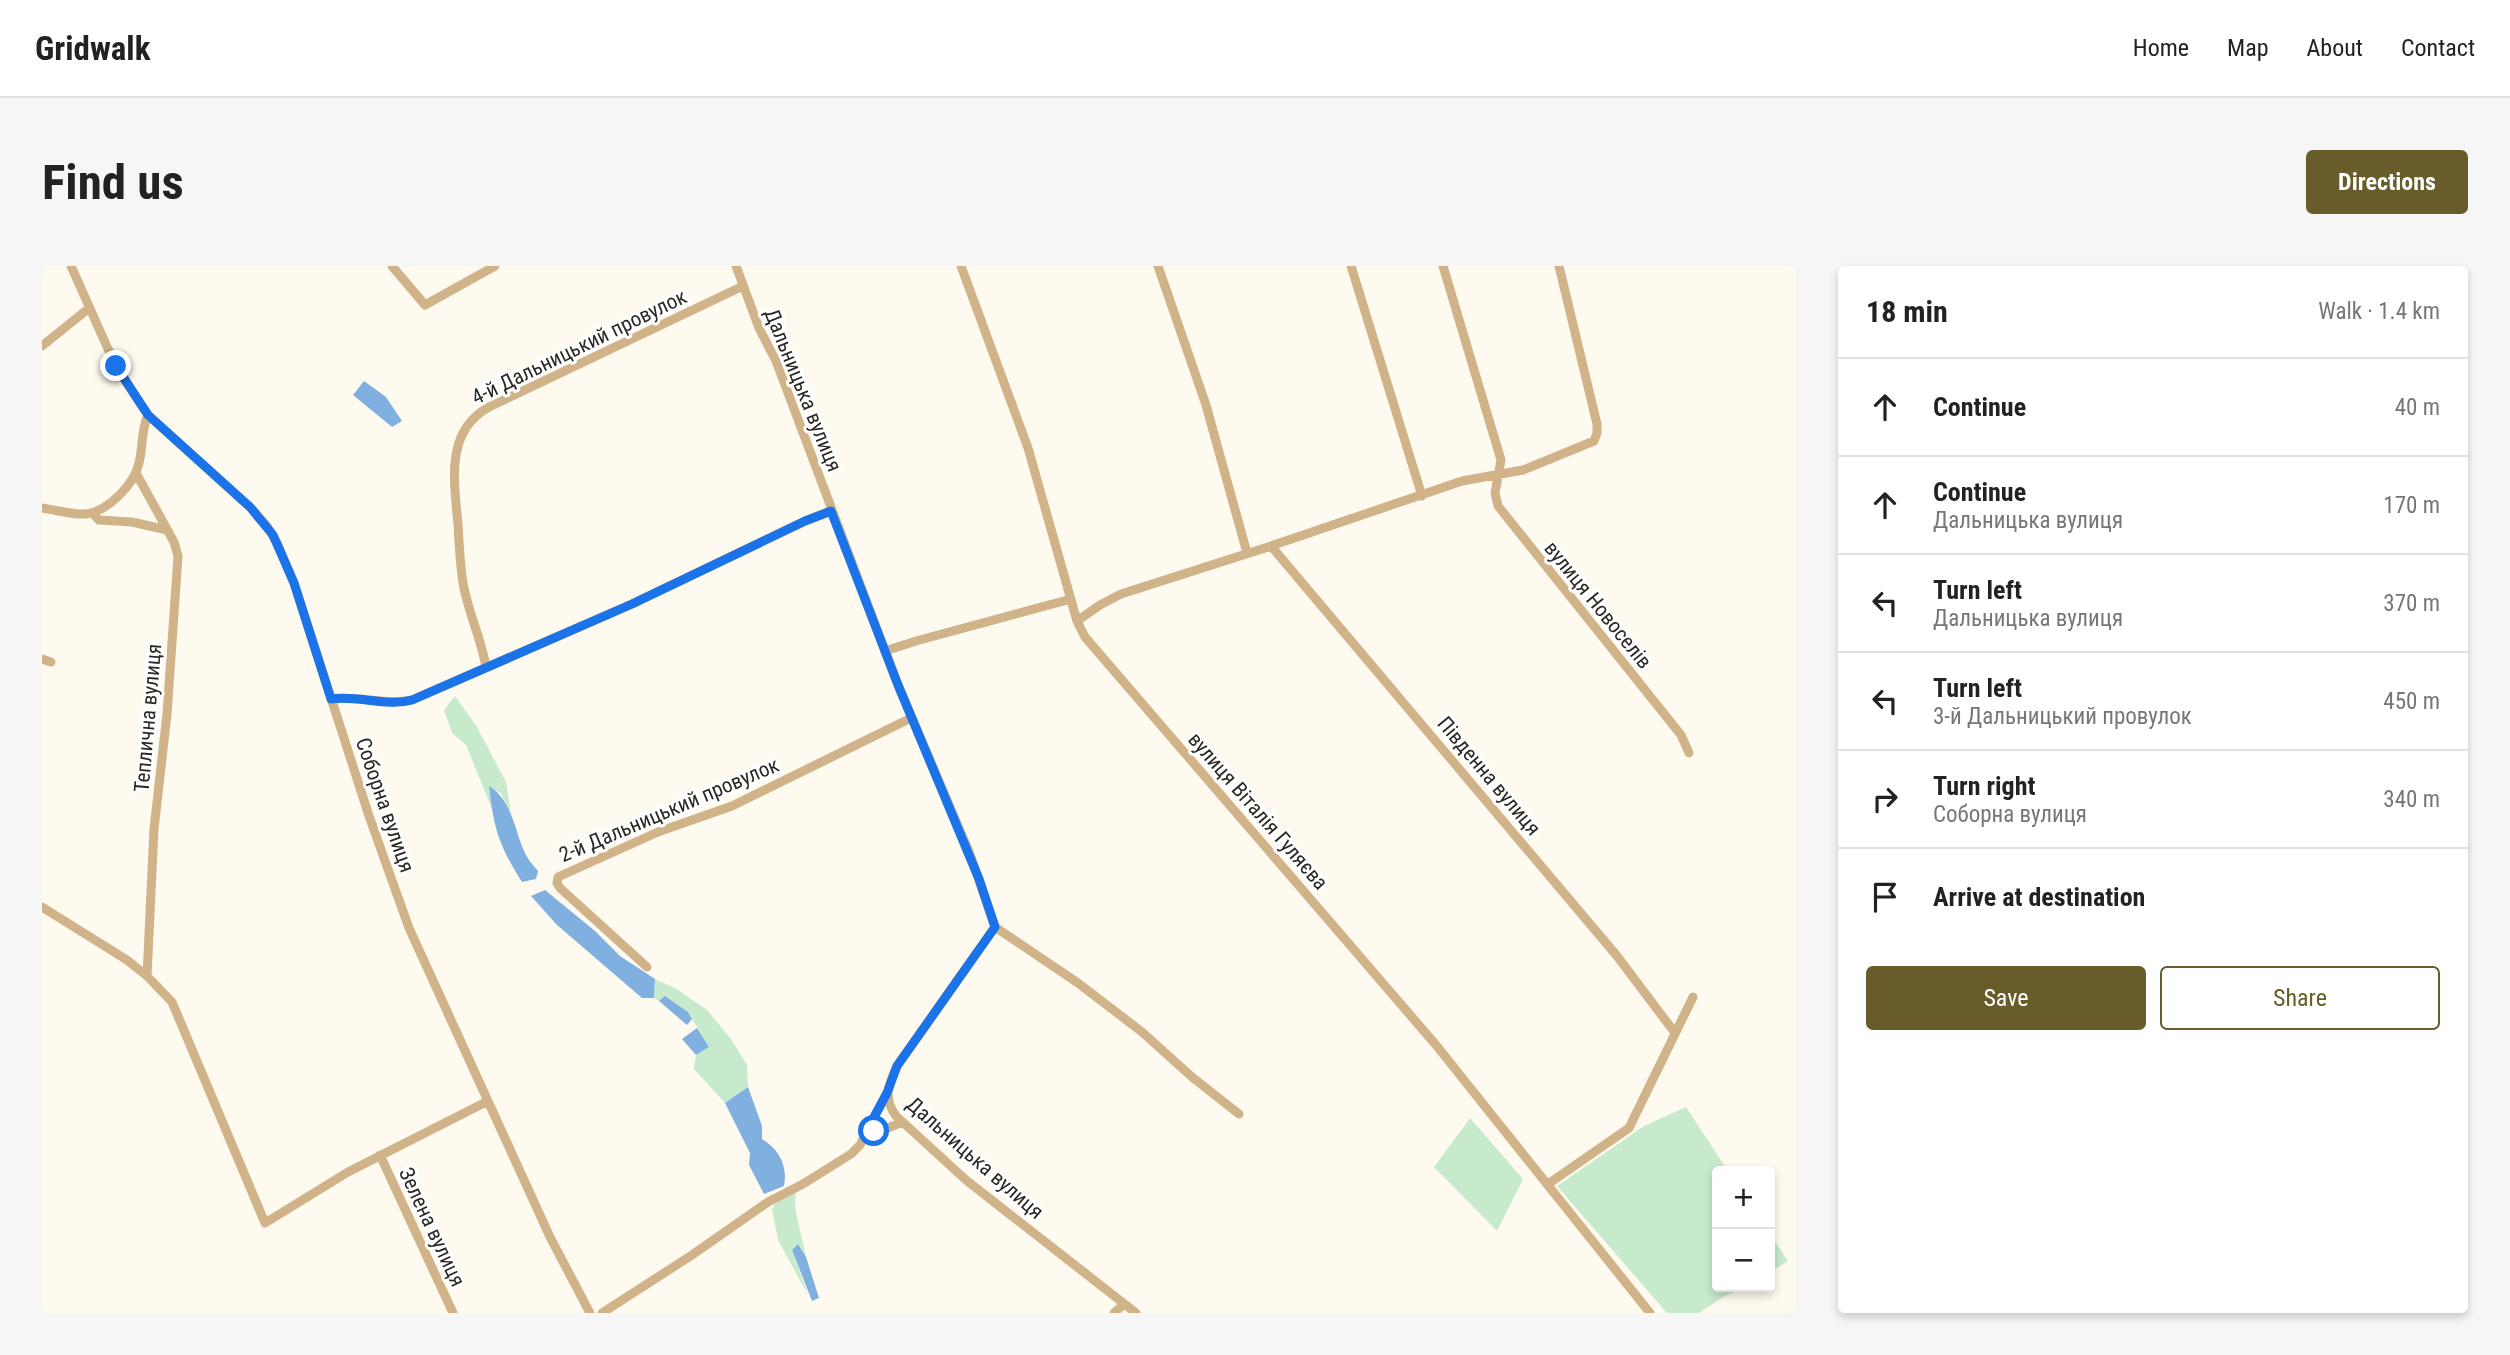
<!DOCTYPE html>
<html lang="en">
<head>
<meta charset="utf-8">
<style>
	:root { --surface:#fff; --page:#f6f6f6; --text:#222; --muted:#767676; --line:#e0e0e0; --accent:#685d2a }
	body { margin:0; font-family:"Roboto Condensed",sans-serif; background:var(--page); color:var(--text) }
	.controls { position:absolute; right:21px; bottom:21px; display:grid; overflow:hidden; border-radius:7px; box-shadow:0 4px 10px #0003 }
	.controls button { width:63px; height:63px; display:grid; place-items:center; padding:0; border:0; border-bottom:2px solid var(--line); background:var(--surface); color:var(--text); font:35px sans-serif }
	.stop { position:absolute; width:21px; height:21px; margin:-16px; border:5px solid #1a73e8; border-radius:50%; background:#fff }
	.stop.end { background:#1a73e8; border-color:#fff; box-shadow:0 2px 7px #0008 }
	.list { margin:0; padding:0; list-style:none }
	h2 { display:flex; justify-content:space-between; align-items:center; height:91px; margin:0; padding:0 28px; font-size:30px }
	h2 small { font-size:23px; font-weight:400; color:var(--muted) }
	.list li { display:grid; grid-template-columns:46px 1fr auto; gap:21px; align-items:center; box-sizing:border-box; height:98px; padding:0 28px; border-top:2px solid var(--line) }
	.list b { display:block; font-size:26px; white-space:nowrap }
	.list p { margin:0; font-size:23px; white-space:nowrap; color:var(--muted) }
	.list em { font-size:23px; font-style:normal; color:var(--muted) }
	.actions { display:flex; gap:14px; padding:21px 28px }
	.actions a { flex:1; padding:16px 0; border:2px solid var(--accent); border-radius:7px; text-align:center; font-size:24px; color:var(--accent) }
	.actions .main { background:var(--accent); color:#fff }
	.icon { flex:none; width:38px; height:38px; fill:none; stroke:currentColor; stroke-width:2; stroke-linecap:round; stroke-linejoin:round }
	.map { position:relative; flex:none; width:1754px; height:1047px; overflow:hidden; border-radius:7px }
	header { display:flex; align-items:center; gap:42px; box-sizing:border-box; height:98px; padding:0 35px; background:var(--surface); border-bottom:2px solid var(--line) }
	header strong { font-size:33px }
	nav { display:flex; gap:38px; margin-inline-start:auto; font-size:24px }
	.intro { display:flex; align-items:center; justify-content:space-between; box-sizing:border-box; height:168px; padding:0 42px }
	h1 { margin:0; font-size:49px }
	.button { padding:18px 32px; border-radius:7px; background:var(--accent); color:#fff; font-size:24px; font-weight:700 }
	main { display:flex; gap:42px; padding:0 42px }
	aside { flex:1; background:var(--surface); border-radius:7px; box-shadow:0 4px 10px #0003 }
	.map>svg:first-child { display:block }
	.green { fill:#c7eacd }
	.water { fill:#80b0e0 }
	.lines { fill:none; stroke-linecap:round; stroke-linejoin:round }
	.minor { stroke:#d0b389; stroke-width:9 }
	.route { stroke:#1a73e8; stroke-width:9 }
	.labels { text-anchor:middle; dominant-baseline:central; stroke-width:6; stroke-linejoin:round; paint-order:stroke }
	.street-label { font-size:21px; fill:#2a2824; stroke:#fff }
</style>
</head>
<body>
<header>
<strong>Gridwalk</strong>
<nav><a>Home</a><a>Map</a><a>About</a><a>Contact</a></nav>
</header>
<div class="intro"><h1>Find us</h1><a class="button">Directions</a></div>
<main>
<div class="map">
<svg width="1754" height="1047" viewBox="0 0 1754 1047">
	<rect width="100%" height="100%" fill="#fefaef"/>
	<path class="green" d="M413 430 435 461 464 516 469 548 459 527 447 521 450 543 424 479 410 467 402 444Z
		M613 713 633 722 665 744 689 773 705 799 706 821 683 837 652 803 654 789 667 781 646 746 624 731 617 735 612 732Z
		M1644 841 1686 905H1675V1021H1704L1683 1030 1657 1047H1625L1515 920 1602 860Z
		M1428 852 1481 913 1455 965 1392 901Z
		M754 926C750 944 761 971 764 991L757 979 750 984 766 1029 736 974 730 943 735 935Z
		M1728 968 1746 995 1728 1006Z"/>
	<path class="water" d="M322 115 344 131 360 155 350 161 311 129Z
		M447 520C471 535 472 564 483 587 486 594 492 600 496 605L494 613 480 616C457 579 452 564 447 520Z
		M503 624 553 665 578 690 613 713 612 732H600L515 659 489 630Z
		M623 730 646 746 650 753 645 759 617 735Z
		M655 762 667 781 654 789 640 773Z
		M706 821 720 860V873C737 883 746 900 742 920L722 928 707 899 708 887 683 837Z
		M756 978 764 991 777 1032 770 1035 750 984Z"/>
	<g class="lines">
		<path class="minor" d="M29 0 66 83 84 116 106 149 208 241 225 260 236 279 252 317 327 550 367 662 508 971 548 1047
			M350 0 383 39 453 0
			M694 0 717 62 734 95 856 419 928 588 953 661 855 800C846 819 841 832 854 850L924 914 1094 1047
			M919 0 986 182 1035 355 1043 371 1394 779 1608 1047
			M1116 0 1164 139 1205 287
			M1309 0 1380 230
			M1401 0 1459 194 1453 227 1456 240 1639 469 1647 487
			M0 80 46 43
			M94 207 132 276 136 290 125 448 112 563 105 710
			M0 242C14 244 30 249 44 248 66 245 92 219 97 197 101 181 99 164 106 149
			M50 247 57 254 90 256 125 264
			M1229 280 1575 690 1633 767
			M1035 355 1058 339 1079 328 1229 280 1420 215 1481 204 1552 175 1555 167V158L1517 0
			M843 385 874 375 1029 333
			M0 393 9 396
			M444 401C439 372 426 346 421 317 418 298 417 277 416 258 412 215 403 165 447 141L701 20
			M289 433C317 429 344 440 370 434L590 338 763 255 789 245
			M0 641 85 694 105 710 130 736 223 957 306 906 446 835
			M953 661 1036 717 1100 766 1150 811 1197 848
			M605 701 518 622 515 617 516 611 616 566 690 540 869 452
			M825 864 838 865 861 856
			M338 889 411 1047
			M1506 918 1587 862 1651 731
			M560 1047 650 989 726 936 761 918 809 888 818 879 845 827
			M1072 1047 1082 1038"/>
	</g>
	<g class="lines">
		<path class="route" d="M74 100 106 149 208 241 231 269 252 317 289 433C316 429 344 441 370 434L590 338 763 255 789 245 856 419 937 613 953 661 855 800 845 827 825 864 832 865"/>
	</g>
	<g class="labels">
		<g class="street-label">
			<text transform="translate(537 81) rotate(-26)">4-й Дальницький провулок</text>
			<text transform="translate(761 124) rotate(68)">Дальницька вулиця</text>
			<text transform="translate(1556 339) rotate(51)">вулиця Новоселів</text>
			<text transform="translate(106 452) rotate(-85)">Теплична вулиця</text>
			<text transform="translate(1447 510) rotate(50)">Південна вулиця</text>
			<text transform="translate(343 539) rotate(71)">Соборна вулиця</text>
			<text transform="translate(627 544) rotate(-23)">2-й Дальницький провулок</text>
			<text transform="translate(1216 545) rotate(49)">вулиця Віталія Гуляєва</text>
			<text transform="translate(933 892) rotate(41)">Дальницька вулиця</text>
			<text transform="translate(390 961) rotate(65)">Зелена вулиця</text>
		</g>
	</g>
</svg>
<div class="controls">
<button>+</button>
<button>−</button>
</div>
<div class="stop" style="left:832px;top:865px"></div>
<div class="stop end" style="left:74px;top:100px"></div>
</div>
<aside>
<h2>18 min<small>Walk · 1.4 km</small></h2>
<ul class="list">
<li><svg class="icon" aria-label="ahead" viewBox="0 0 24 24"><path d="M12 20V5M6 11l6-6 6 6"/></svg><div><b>Continue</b></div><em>40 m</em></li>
<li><svg class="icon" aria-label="ahead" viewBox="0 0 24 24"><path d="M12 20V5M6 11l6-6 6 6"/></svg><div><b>Continue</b><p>Дальницька вулиця</p></div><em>170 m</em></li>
<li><svg class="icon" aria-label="left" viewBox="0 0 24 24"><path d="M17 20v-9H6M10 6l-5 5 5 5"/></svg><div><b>Turn left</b><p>Дальницька вулиця</p></div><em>370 m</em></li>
<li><svg class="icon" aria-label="left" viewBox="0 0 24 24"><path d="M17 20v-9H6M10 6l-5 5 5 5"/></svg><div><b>Turn left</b><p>3-й Дальницький провулок</p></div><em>450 m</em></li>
<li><svg class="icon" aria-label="right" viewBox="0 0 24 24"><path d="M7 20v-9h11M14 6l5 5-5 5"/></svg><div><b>Turn right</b><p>Соборна вулиця</p></div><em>340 m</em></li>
<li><svg class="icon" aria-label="arrive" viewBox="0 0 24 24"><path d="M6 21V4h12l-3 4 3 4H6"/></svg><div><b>Arrive at destination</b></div></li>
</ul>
<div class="actions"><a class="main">Save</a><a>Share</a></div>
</aside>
</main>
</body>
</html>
